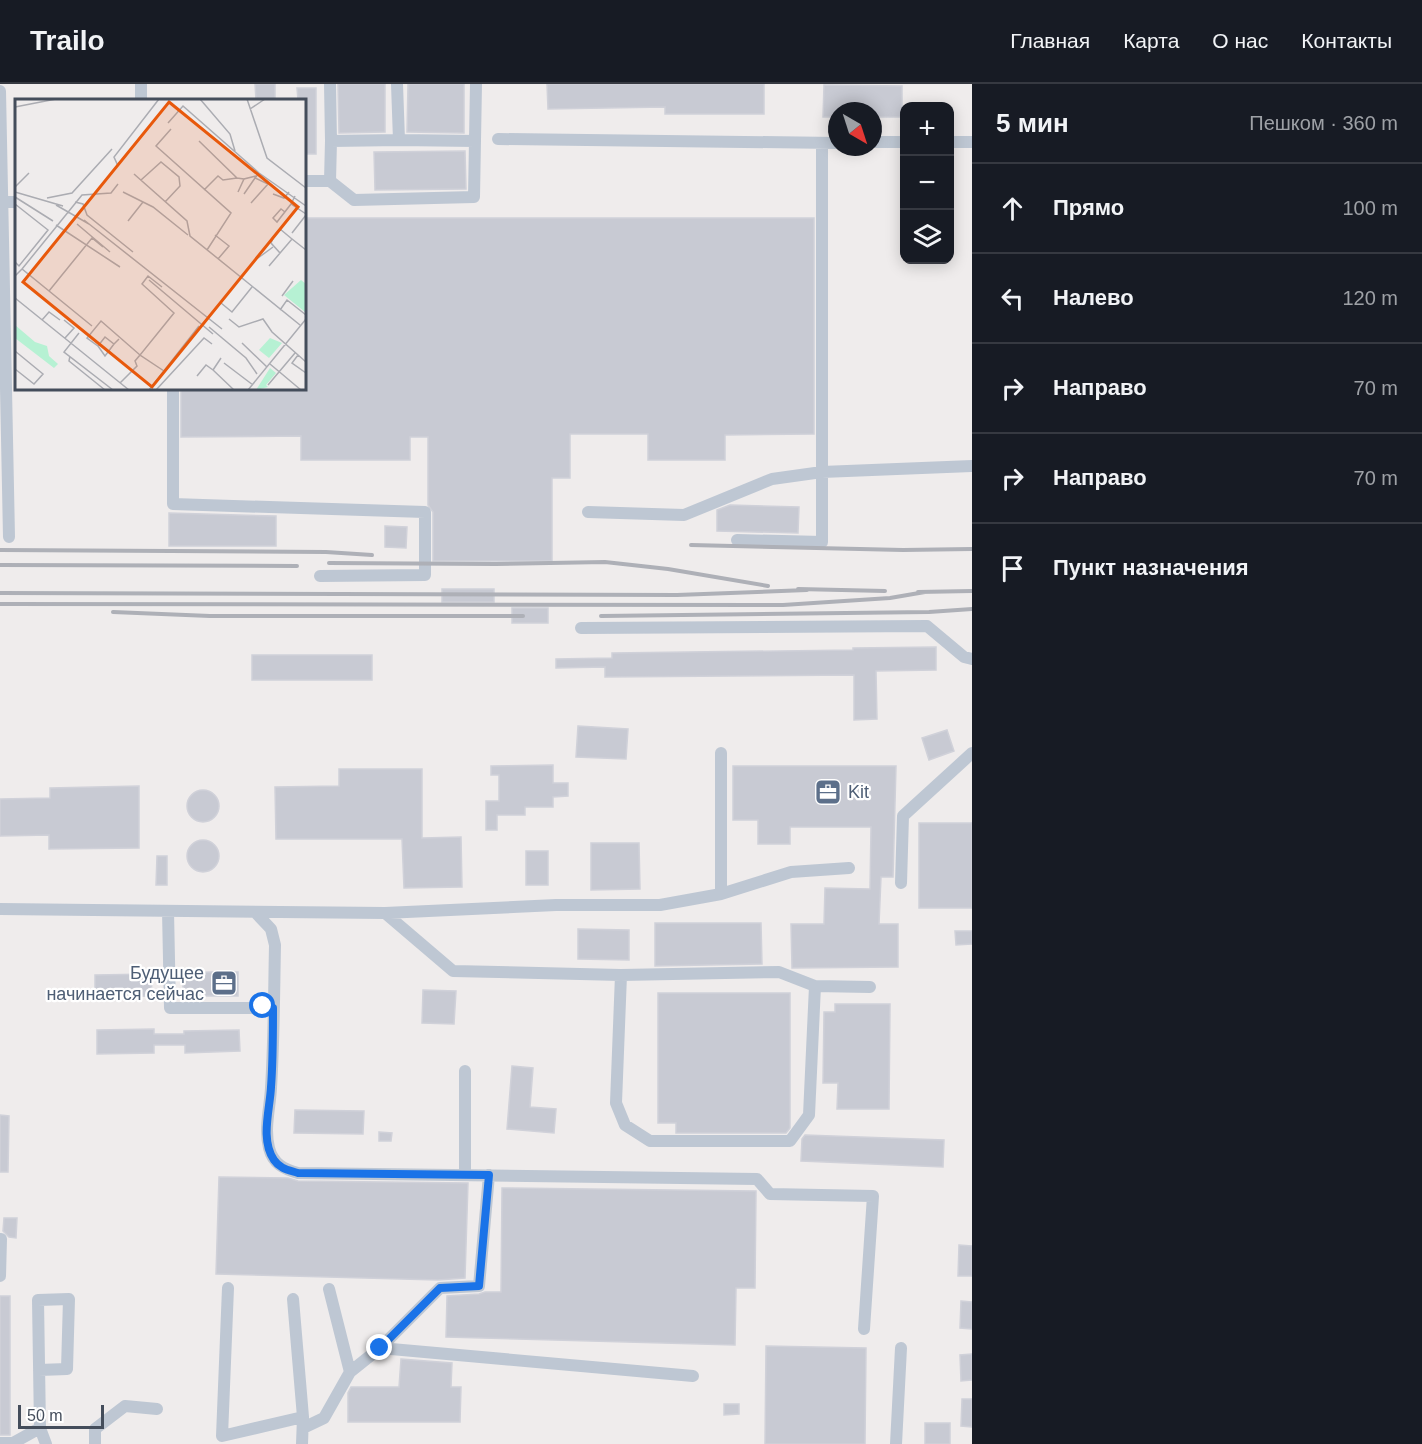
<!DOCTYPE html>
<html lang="ru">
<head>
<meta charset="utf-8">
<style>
	:root { --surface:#171b24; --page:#20242c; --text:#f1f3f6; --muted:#9ea1a6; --line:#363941 }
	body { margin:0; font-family:Arial,sans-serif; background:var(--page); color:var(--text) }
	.controls { position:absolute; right:18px; top:18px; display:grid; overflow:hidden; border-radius:12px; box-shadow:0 3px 15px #0003 }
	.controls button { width:54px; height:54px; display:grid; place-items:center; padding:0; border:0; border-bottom:2px solid var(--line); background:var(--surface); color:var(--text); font:30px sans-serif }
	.compass { position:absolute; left:828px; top:18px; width:54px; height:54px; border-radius:50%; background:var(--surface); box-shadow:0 3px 15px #0003; rotate:141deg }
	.scale { position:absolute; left:18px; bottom:15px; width:86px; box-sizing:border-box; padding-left:6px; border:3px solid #444d5b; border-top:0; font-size:16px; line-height:21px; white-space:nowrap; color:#444d5b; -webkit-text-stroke:4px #fff; paint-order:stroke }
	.stop { position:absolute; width:18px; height:18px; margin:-14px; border:4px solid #1a73e8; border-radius:50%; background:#fff }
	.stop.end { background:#1a73e8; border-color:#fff; box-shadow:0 2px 6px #0008 }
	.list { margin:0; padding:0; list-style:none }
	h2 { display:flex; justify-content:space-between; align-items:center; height:78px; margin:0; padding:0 24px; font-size:26px }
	h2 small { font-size:20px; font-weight:400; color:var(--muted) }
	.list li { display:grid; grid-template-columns:39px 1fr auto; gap:18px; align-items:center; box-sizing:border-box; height:90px; padding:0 24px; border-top:2px solid var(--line) }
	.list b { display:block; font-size:22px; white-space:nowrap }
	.list em { font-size:20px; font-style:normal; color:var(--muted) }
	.icon { flex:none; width:33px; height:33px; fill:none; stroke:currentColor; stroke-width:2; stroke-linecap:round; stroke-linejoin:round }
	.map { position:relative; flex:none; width:972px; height:1360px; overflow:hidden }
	header { display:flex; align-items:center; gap:36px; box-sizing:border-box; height:84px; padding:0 30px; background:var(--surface); border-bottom:2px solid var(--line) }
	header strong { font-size:28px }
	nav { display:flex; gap:33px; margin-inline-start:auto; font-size:21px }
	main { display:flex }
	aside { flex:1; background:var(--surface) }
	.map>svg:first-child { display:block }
	.building { fill:#c8cad3; stroke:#d0d1d9; stroke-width:1.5 }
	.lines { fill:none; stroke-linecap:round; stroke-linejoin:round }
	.minor { stroke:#bec7d3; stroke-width:12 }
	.rail { stroke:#aeb0b7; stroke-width:4 }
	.route { stroke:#1a73e8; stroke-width:8 }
	.labels { text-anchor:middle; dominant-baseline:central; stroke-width:4.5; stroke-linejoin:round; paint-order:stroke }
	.service-label { font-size:18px; fill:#4e5e75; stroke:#fff; text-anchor:start }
	.inset-road { fill:none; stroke:#abacb2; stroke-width:1.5 }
	.view { fill:#e8590c; fill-opacity:0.15; stroke:#e8590c; stroke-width:3 }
	.inset-edge { fill:none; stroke:#444d5b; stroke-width:3 }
</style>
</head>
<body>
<header>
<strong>Trailo</strong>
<nav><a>Главная</a><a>Карта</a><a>О нас</a><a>Контакты</a></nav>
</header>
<main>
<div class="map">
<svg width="972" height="1360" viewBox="0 0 972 1360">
	<rect width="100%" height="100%" fill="#efecec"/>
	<path class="building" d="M255 0H275V16H256Z
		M338 0H385V48L339 49Z
		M408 0H464V49L407 48Z
		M547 0H764V30H665V23L548 25Z
		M824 1 902 2V33H873V27H837V33H823Z
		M297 4H316V70H304V16H298Z
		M465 67 466 105 375 106 374 68Z
		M304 134H814V350L725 351V376H648V350H570V394H552V477H433V428L428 421V353H410V376H301V352L181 353V304H304Z
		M730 421 799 423 798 449 717 447V426Z
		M169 429 276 432V462H169Z
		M385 442 407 443 406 464 385 463Z
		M442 505H494V518H442Z
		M512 524H548V539H512Z
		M936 563V586L876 587 877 635 854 636V591L605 593V583L556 584V575L612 574V569L853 566V564Z
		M252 571H372V596H252Z
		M578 642 628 645 626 675 576 673Z
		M947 646 954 667 929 676 922 654Z
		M553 681V699H568V712L553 713V723H525V731H497V746H486V717H499V691H491V682Z
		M733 682H896L893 793H881L879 840H898V883L792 884 791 840H824L825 804 870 805 871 743H790V760H758V736H733Z
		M339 685H422V754L461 753 462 803 404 804 402 755H276L275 703 339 702Z
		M139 702V764L49 765V751L0 752V715L50 714V704Z
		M187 722a16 16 0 1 1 32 0a16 16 0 1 1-32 0Z
		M919 739H972V824H919Z
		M187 772a16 16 0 1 1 32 0a16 16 0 1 1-32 0Z
		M591 759H639L640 805 591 806Z
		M526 767H548V801H526Z
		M157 772H167V801H156Z
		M655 839H761L762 880 655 882Z
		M578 845 629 846V876L578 875Z
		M955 847H972V860L956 861Z
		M212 888H238V912H183V889Z
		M151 890 152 912 95 913V891Z
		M423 906 456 907 454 940 422 939Z
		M658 909H790V1044L786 1049H676V1039H658Z
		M835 920H890L889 1025H837L838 999H823L824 928H835Z
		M154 945V950H184V947L239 946 240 967 185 969V961H154V969L97 970V946Z
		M512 982 533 984 530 1023 556 1025 554 1049 507 1045Z
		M295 1026 364 1027 363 1050 294 1049Z
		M0 1031 9 1032 8 1088H0Z
		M379 1048 392 1049 391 1057H379Z
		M805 1051 944 1056 943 1083 801 1077 802 1055Z
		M219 1093 288 1094 298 1097 468 1099 465 1194 438 1196 216 1190Z
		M502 1104 756 1107 755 1204H736L735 1261 446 1253 447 1212 479 1210 485 1208H501Z
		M4 1134H17L16 1154 9 1153 3 1147Z
		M959 1161 972 1162V1192H958Z
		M0 1212H10V1351H0Z
		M961 1217 972 1218V1245L960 1244Z
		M766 1262 866 1264 865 1360H765Z
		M972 1270V1296L961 1297 960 1271Z
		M401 1275 452 1279 451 1303H461L460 1338H348V1309L351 1303H399Z
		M962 1315H972V1343L961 1342Z
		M724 1320H739V1330L724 1331Z
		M925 1339H950V1360H925Z"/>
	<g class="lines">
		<path class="minor" d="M141 0V16
			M330 0 331 57
			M0 7 9 453
			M498 55 837 59
			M399 56 475 57
			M873 58H904
			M950 58H972
			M304 97H330L354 116 474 113 476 0
			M330 97 331 57 399 56 397 0
			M2 118H16
			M173 304V420L425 428V491L320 492
			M588 428 684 431 772 395 822 388 972 382
			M737 456 822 458V59
			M581 544 927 542 964 573 972 575
			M721 669V810
			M901 799 903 732 972 669
			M0 825 385 829 453 887 621 891 779 888 815 902 870 903
			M168 827 170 924H273
			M255 828 271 845 275 861C274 909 274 957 271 1004 270 1024 264 1044 269 1064 273 1080 284 1085 298 1089L757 1095 770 1110 873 1112 864 1245
			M385 829 556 821H660L721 810 791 788 849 784
			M621 891 616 1019 625 1041 650 1057H790L809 1031 815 902
			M465 1091V987
			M0 1192 1 1155
			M228 1204 222 1352 303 1333 302 1360
			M293 1215 303 1333
			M380 1264 440 1204 479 1202 489 1091
			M39 1286 67 1285 69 1215 38 1216 40 1344 46 1360
			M350 1288 380 1264 693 1292
			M303 1344 324 1334 350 1288 329 1205
			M0 1359H13L40 1344
			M95 1360V1345L125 1322 157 1325
			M896 1360 901 1264"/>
		<path class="rail" d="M691 461 903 466 972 465
			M0 466 326 468 372 471
			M329 479 496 480 605 478 668 485 768 502
			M0 481 297 482
			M798 505 885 507
			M918 508 972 507
			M0 509 677 511 807 506
			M0 520 783 521 890 514 925 508
			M113 528 210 532H523
			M601 532 929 528 972 525"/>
	</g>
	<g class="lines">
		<path class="route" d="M263 922 273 924C273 950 273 977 271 1003 270 1025 260 1056 274 1076 280 1085 289 1086 298 1089L489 1091 479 1202 440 1204 380 1264"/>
	</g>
	<defs>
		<symbol id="office-square" viewBox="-11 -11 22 22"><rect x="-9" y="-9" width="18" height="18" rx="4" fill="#5c6f8a" stroke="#fff"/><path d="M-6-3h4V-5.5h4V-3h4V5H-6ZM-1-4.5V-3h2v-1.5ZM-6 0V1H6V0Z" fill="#fff"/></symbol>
	</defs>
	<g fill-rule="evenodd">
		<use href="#office-square" x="813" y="693" width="30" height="30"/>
		<use href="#office-square" x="209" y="884" width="30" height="30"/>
	</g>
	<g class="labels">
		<g class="service-label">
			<text x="848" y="708">Kit</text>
			<text x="204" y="889" text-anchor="end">Будущее<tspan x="204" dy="21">начинается сейчас</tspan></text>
		</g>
	</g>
	<g transform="translate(15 15)">
		<rect width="291" height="291" fill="#efecec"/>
		<path d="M286 181 291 185 290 213 269 196ZM0 226 20 243 32 247 34 257 43 265 39 269 0 239ZM255 239 267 244 254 259 244 251ZM255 269 261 274 251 286 253 288 241 291Z" fill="#b6f1d3"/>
		<path class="inset-road" d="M185 0 215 35 220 52M232 0 252 59 291 89M0 8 41 0M235 10 250 0M153 24 168 7 244 74 291 107M156 30 141 47 216 114 192 151M184 42 222 79 229 80M103 67 99 58 144 0M119 75 172 122 175 137 285 226M126 81 146 63 164 78 165 87 150 103M0 88 14 74M189 91 203 77 208 81 222 79M0 93 48 107M108 93 138 108 173 136M223 93 229 80 241 77M229 95 240 79M258 95 269 99 274 93M0 98 38 122M32 99 57 94 97 50M60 103 68 105 72 116 118 153M236 104 253 85 240 79 244 74M0 105 33 131 4 167 0 163M276 105 291 115M41 106 74 125M270 113 266 110 258 119 262 123 276 105 280 97M69 121 207 230M113 122 128 103M62 125 95 153M41 126 105 168M277 134 291 116M261 135 265 130 277 140M200 136 214 147 203 160M259 137 256 144 265 154M243 159 258 148M254 167 277 140 291 151M7 170 67 96 96 94 103 85M0 177 7 170 77 227M134 181 198 235M147 188 133 177 127 185 159 214 125 256 149 272M34 192 77 139 88 148M267 197 278 182M0 199 114 291M206 204 217 213 237 188M265 211 272 201 291 216M214 220 224 228 248 220 257 233 291 263M27 221 34 213 45 221M49 221 59 229 50 239M194 228 231 259 242 275M64 234 49 253 98 291M104 240 99 245 90 238 83 247 72 239 86 222 125 256 120 262 122 267 105 284M227 244 252 268M83 247 90 257 99 245M0 252 28 275 19 285 0 270M283 256 277 264 291 274M55 257 54 262 90 291M206 259 198 271 219 291M209 264 238 286M255 265 286 291M182 277 191 266 198 271M253 286 280 254M134 291 184 227M141 291 189 239 197 245M233 291 291 220"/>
		<path class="view" d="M154 3 283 108 137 288 8 183Z"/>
		<rect width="291" height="291" class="inset-edge"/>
	</g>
</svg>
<div class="controls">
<button>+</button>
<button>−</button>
<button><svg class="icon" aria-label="layers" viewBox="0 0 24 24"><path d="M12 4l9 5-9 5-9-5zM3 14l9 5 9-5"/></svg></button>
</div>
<svg class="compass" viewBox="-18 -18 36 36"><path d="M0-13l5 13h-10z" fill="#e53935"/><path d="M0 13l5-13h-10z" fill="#9ea1a6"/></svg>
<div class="scale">50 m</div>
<div class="stop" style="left:263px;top:922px"></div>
<div class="stop end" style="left:380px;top:1264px"></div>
</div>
<aside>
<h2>5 мин<small>Пешком · 360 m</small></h2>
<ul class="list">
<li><svg class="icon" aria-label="ahead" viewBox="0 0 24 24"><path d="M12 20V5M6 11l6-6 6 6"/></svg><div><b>Прямо</b></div><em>100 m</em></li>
<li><svg class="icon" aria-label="left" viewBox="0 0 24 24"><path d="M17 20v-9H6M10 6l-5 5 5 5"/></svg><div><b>Налево</b></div><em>120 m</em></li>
<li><svg class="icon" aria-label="right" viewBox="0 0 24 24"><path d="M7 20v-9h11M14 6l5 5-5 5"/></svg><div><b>Направо</b></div><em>70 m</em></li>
<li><svg class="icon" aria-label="right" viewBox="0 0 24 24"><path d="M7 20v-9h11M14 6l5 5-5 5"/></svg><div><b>Направо</b></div><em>70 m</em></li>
<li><svg class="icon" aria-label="arrive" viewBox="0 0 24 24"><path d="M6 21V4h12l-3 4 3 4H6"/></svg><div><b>Пункт назначения</b></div></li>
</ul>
</aside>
</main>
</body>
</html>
